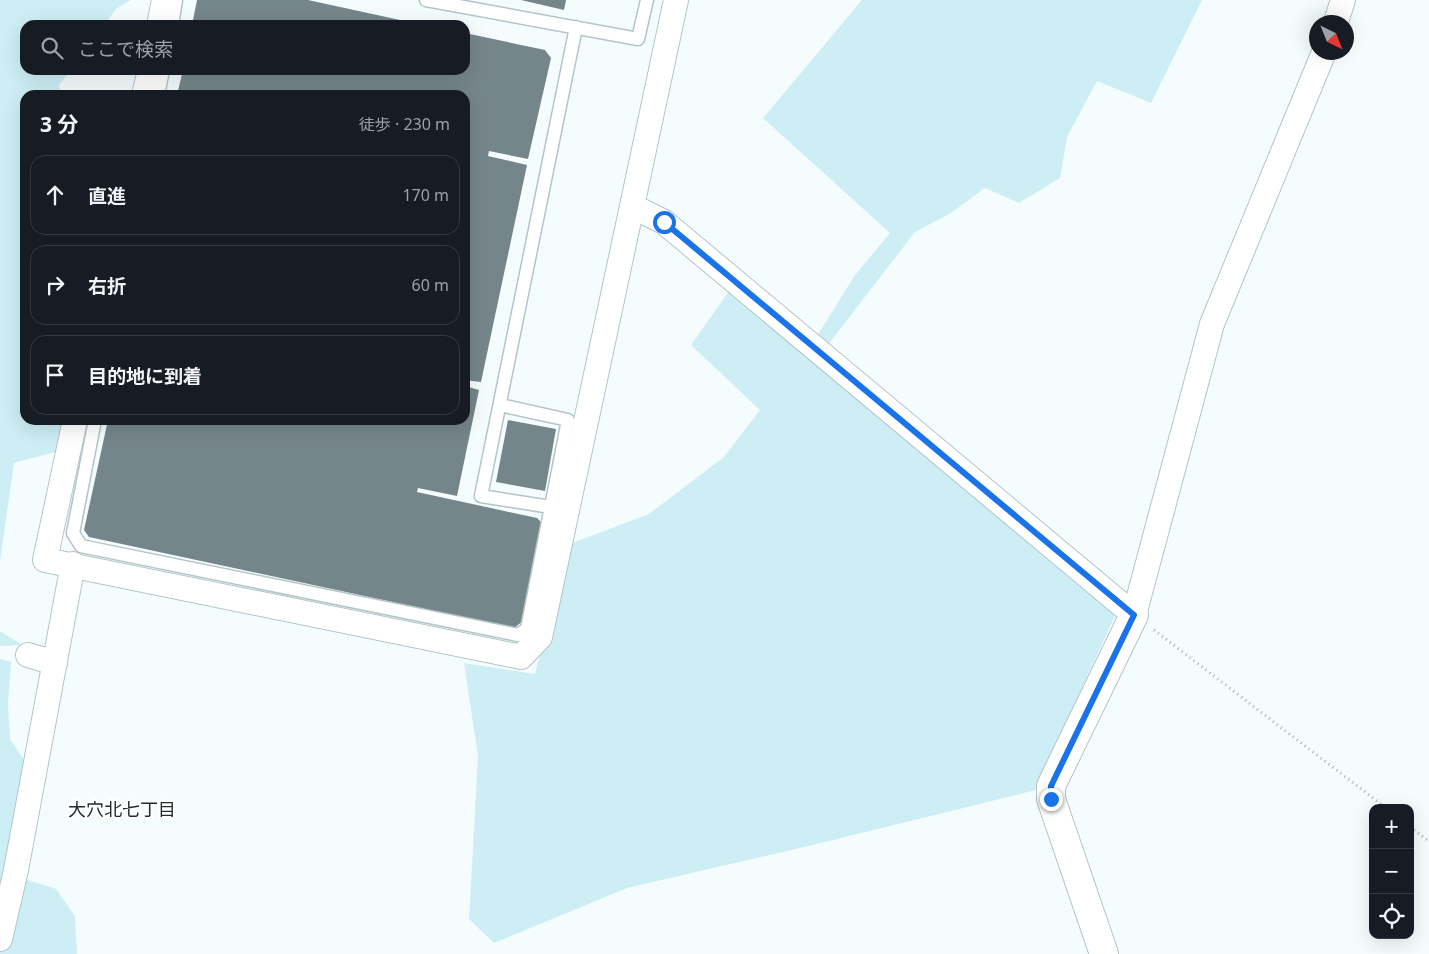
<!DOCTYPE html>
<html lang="ja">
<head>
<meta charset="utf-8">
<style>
	:root { --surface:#171b24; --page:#20242c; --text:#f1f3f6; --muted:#9ea1a6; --line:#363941 }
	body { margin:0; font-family:"Noto Sans","Noto Sans JP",sans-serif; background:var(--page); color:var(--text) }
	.controls { position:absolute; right:15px; bottom:15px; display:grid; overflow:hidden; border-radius:10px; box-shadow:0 5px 20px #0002 }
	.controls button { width:45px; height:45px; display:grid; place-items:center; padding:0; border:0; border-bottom:1px solid var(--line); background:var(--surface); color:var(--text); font:25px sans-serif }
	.compass { position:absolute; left:1309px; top:15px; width:45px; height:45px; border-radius:50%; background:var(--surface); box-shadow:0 5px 20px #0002; rotate:137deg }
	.stop { position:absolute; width:15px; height:15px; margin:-11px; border:4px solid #1a73e8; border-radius:50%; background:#fff }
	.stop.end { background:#1a73e8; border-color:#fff; box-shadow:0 1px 5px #0008 }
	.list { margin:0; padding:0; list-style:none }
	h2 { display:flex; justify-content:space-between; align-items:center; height:65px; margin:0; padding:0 20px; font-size:21px }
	h2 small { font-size:16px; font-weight:400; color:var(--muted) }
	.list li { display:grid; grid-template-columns:32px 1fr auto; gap:15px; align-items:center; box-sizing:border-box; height:80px; margin:0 10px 10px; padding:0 10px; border:1px solid var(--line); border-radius:15px }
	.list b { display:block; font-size:19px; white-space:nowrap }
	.list em { font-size:16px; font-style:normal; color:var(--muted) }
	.icon { flex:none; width:28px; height:28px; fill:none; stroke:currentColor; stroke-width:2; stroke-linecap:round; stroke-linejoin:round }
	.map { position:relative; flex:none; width:1429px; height:954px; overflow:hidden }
	.search { position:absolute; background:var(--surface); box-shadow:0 5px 20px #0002; left:20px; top:20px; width:450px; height:55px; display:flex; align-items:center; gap:12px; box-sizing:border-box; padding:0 18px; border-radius:15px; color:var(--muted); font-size:19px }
	.panel { position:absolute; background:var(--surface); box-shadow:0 5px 20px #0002; left:20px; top:90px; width:450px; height:335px; border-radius:15px }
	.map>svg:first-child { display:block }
	.green { fill:#cdeef5 }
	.building { fill:#75868a }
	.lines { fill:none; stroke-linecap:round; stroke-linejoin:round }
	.service-casing { stroke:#b3c5c9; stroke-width:15 }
	.minor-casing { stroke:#b3c5c9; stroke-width:26 }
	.tertiary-casing { stroke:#b3c5c9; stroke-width:30 }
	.path { stroke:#a8afb1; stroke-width:3; stroke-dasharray:1 4; stroke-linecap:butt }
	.service { stroke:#fff; stroke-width:12 }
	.minor { stroke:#fff; stroke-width:24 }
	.tertiary { stroke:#fff; stroke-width:28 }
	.route { stroke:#1a73e8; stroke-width:6 }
	.labels { text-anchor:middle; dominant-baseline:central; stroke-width:5; stroke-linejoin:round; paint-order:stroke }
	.neighbourhood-label { font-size:18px; fill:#232a2c; stroke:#fff }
</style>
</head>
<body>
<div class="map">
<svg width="1429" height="954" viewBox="0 0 1429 954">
	<rect width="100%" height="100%" fill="#f5fcfe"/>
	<path class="green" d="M0 0H131L116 9 104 25H25V70H71L59 85 61 95H25V420H69L63 450 14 463 0 561Z
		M862 0H1202L1151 103 1097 81 1067 137 1060 178 1019 203 985 188 951 213 915 232 827 346 817 336 855 275 890 233 763 118Z
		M729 291 1117 611 1036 790 817 844 627 888 494 943 469 919 478 756 464 663 535 674 567 545 649 514 724 457 760 410 691 345Z
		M0 631 22 645 0 646Z
		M0 659 11 662 8 704 10 739 29 767 6 873 56 889 75 916 77 954H0Z"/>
	<path class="building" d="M197 0H308L423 25H192Z
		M521 0H566L564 10Z
		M465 33 545 50 551 58 528 159 489 151 488 156 527 165 481 382 465 380V95H177L183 70H465Z
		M465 386 479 390 457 496 418 488 417 492 537 518 544 525 523 621 514 628 89 537 84 530 108 420H465Z
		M508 420 556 429 545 491 496 482Z"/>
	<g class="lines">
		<defs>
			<path id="service" d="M426 0 638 39 647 0
				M172 25 176 0
				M158 95 163 70
				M95 420 73 533 81 546 518 635 527 629 568 420 500 405
				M551 507 481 496 576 27"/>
			<path id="minor" d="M1336 22 1343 0
				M159 25 164 0
				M144 95 150 70
				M632 206 664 222 1134 615 1212 324 1324 52
				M75 420 45 560 521 657 540 637 676 0
				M28 655 55 663
				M0 939 16 870 73 564"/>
			<path id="tertiary" d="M1104 954 1051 799V786L1134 615"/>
		</defs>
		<use href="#service" class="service-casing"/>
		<use href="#minor" class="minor-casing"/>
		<use href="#tertiary" class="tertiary-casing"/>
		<path class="path" d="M1154 630 1386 808
			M1410 827 1429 841"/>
		<use href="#service" class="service"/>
		<use href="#minor" class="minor"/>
		<use href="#tertiary" class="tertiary"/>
	</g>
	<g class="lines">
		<path class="route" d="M664 222 1134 615 1051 786V799"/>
	</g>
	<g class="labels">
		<g class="neighbourhood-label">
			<text x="122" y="809">大穴北七丁目</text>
		</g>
	</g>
</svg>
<div class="controls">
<button>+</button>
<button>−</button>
<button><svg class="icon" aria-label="locate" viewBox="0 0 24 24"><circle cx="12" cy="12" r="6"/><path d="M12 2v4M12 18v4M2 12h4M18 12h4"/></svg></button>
</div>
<svg class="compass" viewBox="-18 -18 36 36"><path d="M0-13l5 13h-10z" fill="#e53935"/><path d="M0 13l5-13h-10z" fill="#9ea1a6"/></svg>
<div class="stop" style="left:664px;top:222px"></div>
<div class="stop end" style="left:1051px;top:799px"></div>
<div class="search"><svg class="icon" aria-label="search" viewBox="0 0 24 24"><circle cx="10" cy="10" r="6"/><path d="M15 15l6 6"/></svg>ここで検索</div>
<section class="panel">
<h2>3 分<small>徒歩 · 230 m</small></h2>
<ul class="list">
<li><svg class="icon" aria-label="ahead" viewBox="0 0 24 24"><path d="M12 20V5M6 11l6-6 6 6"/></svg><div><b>直進</b></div><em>170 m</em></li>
<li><svg class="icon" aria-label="right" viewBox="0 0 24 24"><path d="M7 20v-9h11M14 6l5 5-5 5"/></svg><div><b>右折</b></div><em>60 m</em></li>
<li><svg class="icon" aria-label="arrive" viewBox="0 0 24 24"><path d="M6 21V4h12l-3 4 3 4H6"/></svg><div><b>目的地に到着</b></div></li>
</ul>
</section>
</div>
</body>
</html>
